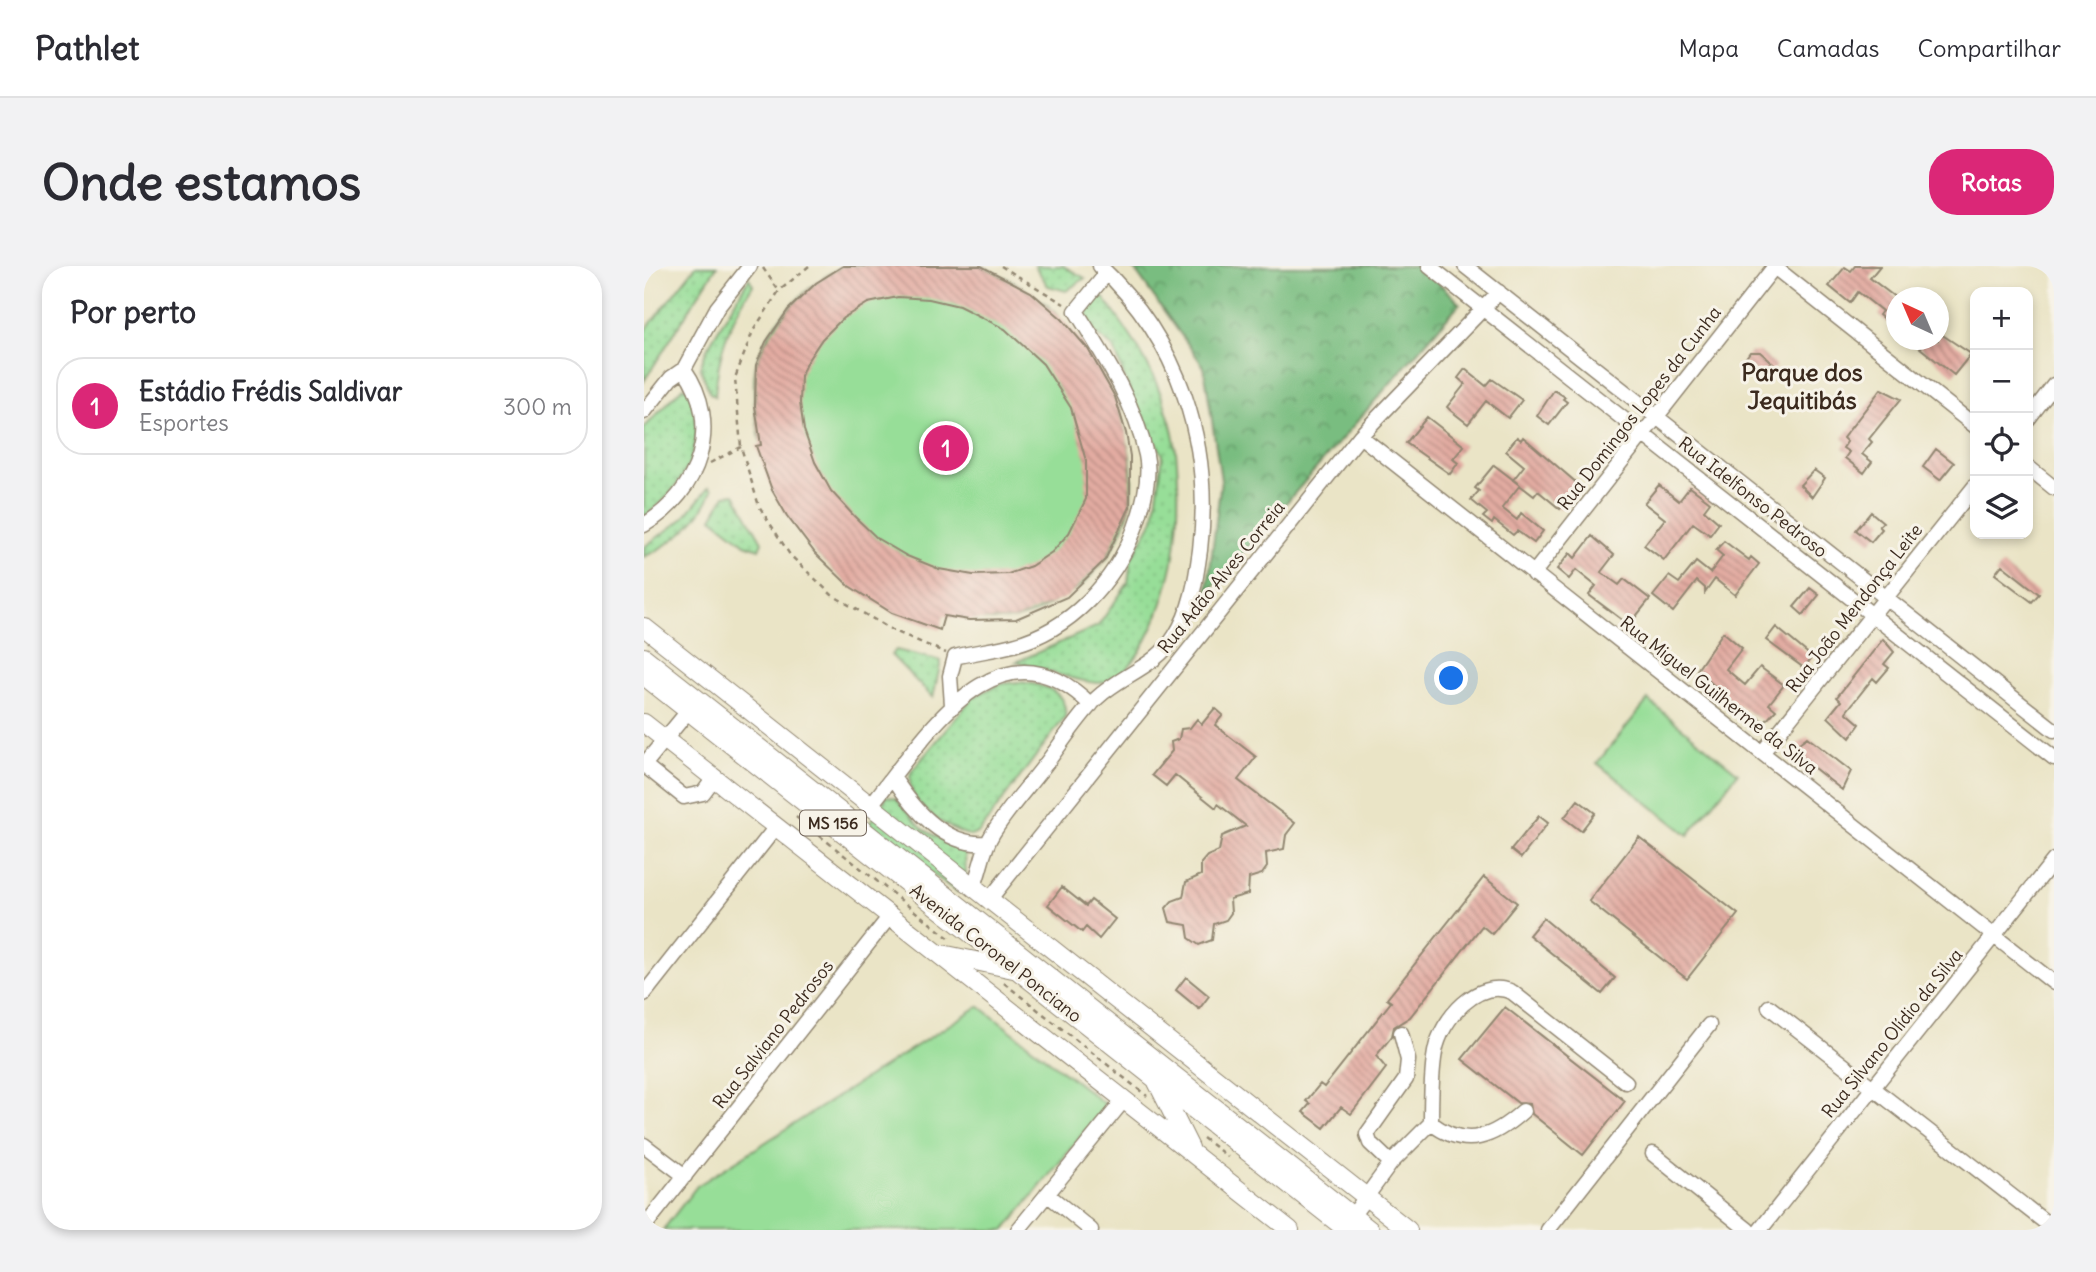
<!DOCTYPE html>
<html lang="pt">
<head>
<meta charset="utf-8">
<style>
	:root { --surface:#fff; --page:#f2f2f3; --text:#2b2b33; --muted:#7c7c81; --line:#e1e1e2; --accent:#db2777 }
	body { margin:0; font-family:Delius,sans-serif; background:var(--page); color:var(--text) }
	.controls { position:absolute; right:21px; top:21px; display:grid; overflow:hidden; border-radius:14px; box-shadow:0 4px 10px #0003 }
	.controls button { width:63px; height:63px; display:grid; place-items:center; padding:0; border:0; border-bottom:2px solid var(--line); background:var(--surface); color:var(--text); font:35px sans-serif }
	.compass { position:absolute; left:1242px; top:21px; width:63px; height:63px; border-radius:50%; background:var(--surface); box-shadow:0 4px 10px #0003; rotate:316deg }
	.you { position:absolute; left:808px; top:413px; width:24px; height:24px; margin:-18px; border:5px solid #fff; border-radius:50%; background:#1a73e8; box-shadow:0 0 0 10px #1a73e833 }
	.badge { display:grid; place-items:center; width:46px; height:46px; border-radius:50%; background:var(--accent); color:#fff; font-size:23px; font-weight:700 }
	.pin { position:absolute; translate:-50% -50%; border:4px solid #fff; box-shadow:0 2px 7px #0006 }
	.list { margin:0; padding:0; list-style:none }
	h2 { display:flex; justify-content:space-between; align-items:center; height:91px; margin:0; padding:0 28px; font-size:30px }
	h2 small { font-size:23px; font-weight:400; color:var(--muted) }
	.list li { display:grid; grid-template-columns:46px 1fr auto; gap:21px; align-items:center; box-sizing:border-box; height:98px; margin:0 14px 14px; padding:0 14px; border:2px solid var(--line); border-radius:28px }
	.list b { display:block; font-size:26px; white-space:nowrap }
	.list p { margin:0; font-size:23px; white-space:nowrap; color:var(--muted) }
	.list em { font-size:23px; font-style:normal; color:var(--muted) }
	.icon { flex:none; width:38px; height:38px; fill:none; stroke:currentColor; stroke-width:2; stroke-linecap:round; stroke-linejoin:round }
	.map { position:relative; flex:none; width:1410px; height:964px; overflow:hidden; border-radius:28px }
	header { display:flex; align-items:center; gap:42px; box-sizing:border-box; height:98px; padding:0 35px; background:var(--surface); border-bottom:2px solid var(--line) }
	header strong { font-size:33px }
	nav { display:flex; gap:38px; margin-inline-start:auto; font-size:24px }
	.intro { display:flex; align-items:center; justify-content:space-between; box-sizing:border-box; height:168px; padding:0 42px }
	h1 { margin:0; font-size:49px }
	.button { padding:18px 32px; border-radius:28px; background:var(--accent); color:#fff; font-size:24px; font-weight:700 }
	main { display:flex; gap:42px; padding:0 42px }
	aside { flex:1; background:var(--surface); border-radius:28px; box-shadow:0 4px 10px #0003 }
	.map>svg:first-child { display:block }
	.grass { fill:#97de98; stroke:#69845b; stroke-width:2 }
	.forest { fill:url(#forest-crowns); stroke:#5a744f; stroke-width:2 }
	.park { fill:url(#park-dots); stroke:#69845b; stroke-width:2 }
	.building { fill:url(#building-back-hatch); fill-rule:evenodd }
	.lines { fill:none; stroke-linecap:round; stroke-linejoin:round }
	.minor-casing { stroke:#928772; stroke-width:17 }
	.major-casing { stroke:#928772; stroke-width:20 }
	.path { stroke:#928772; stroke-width:2.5; stroke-dasharray:5 5; stroke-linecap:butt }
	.minor { stroke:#fff; stroke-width:14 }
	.major { stroke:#fff; stroke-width:18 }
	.labels { text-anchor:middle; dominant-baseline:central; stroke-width:6; stroke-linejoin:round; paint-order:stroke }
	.shield { fill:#f7f3e8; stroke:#73665b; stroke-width:2 }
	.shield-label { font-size:16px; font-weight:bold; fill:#3b2a1e }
	.street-label { font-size:18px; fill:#3b2a1e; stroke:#f7f3e8 }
	.district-label { font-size:24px; font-weight:bold; fill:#3b2a1e; stroke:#f7f3e8 }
</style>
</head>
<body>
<header>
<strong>Pathlet</strong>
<nav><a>Mapa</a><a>Camadas</a><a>Compartilhar</a></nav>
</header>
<div class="intro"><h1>Onde estamos</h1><a class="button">Rotas</a></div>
<main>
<aside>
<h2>Por perto<small></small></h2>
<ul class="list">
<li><span class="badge">1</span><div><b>Estádio Frédis Saldivar</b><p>Esportes</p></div><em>300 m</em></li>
</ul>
</aside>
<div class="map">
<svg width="1410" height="964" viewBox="0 0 1410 964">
	<defs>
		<pattern id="forest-crowns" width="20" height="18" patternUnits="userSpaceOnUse" patternTransform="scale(1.75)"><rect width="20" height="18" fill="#79bd80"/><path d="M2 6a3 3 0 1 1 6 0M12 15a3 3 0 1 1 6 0" fill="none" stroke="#649a68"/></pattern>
		<pattern id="park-dots" width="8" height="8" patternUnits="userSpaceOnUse" patternTransform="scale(1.75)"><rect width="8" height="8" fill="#97de98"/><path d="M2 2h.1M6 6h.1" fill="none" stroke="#83bf83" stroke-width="1.8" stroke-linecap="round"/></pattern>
		<pattern id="building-back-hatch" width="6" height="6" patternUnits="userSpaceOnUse" patternTransform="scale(1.75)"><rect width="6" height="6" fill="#e3aca2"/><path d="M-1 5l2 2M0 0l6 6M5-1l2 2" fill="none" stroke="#b98c83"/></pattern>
	</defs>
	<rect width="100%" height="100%" fill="#f7f3e8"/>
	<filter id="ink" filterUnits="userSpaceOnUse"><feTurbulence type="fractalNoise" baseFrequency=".0143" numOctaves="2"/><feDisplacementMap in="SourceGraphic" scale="14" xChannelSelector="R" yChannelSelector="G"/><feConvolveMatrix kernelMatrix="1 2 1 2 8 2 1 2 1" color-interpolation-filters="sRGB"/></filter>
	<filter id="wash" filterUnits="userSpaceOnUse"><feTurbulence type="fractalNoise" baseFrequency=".00686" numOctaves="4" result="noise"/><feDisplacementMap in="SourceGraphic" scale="28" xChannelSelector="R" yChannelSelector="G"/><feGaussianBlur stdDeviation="1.57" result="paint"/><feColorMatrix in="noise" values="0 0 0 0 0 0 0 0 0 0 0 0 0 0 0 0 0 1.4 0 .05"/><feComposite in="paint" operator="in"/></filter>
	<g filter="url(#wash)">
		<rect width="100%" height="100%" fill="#eae4c6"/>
		<path class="grass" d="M199 0H337L369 15 404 39 446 86 476 144 486 190 488 214 486 241 479 262 462 294 437 320 391 347 372 353 347 354 282 346 116 174C112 151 107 122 112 99 123 57 162 20 199 0Z
			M1004 434 1094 507 1044 569 953 497Z
			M335 740 462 839 361 964H19L53 920Z"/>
		<path class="forest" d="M488 0H777L816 37 563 328 577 214 560 101Z"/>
		<path class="park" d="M52 0H73L0 115V66Z
			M391 0H419L441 12 422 25 404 20Z
			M105 12 109 19C85 55 74 87 71 130L66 127 56 101 64 81Z
			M455 26C487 68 511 103 526 155 536 188 536 247 531 282 527 318 499 415 455 417 436 417 392 401 372 396L454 360 484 317 487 293 510 253 519 189 488 132 470 82 448 65 444 55 443 45Z
			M39 121 45 123C64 179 44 217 0 251V162Z
			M65 221 68 224C56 257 30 276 0 291V281L39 253Z
			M91 228 118 276 115 283 101 278 68 252 81 229Z
			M252 384 297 395 289 432 247 389Z
			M375 416C397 418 424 424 421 451L335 566 327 570C302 562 259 538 267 506L329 431 356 418Z
			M243 530 252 532 279 563 321 586 322 614 317 625 312 626 225 558Z"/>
		<g id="blocks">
			<path class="building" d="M199 0H337L387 26 418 53 444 83 471 131 482 167 486 190V241L461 294 423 331 372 353 325 354 300 350 296 364 248 347 205 320 171 287 143 250 128 224 112 180 117 179 111 140 112 99 122 76 144 44 172 17ZM254 31 285 33 315 40 361 63 399 98 427 142 442 195V233L425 267 408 286 387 300 364 308 329 309 295 303 263 290 234 273 210 250 187 225 171 196 160 164 156 137 157 110 162 97 178 73 199 52 224 37Z
				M1211 0H1236L1226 12 1252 32V63L1235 49 1238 45 1214 26 1206 37 1185 20 1201 1 1207 5Z
				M1294 66 1327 88 1310 109 1275 81 1281 74H1294Z
				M1106 86H1116L1132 100 1122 112 1099 96Z
				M821 103 842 120 848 113 878 134 864 152 842 135 824 158 806 144 803 141 821 118 814 112Z
				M1237 123 1257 133 1225 173 1228 176 1218 188 1228 196 1220 207 1201 192 1205 186 1199 182 1203 176 1199 172Z
				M910 124 921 131 919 133 923 136 905 159 893 150Z
				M783 151 820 180 809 193 814 197 806 208 762 177Z
				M873 171 877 174 879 171 935 219 916 243 894 225 890 230 869 214 880 200 862 185Z
				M1292 183 1310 197 1296 214 1279 201Z
				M850 199 876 219 858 242 873 254 877 247 899 265 890 277 873 265 869 269 850 254 848 258 839 251 843 247 827 234 835 225 831 222Z
				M1170 204 1181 212 1168 231 1156 219Z
				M1015 219 1035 235 1046 221 1066 236 1060 244 1075 257 1066 269 1049 257 1020 294 1000 279 1021 253 1000 237Z
				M1227 246 1239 256 1235 260 1238 263 1227 276 1212 264Z
				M948 270 970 289 957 306 975 319 980 313 1006 333 985 359 945 329 952 320 932 304 925 313 913 303 926 287 931 292Z
				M1080 275 1105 294 1107 291 1115 298 1091 329 1071 313 1061 327V322L1053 315 1029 346 1009 330 1025 310 1035 317 1052 296 1066 307 1079 290 1072 284Z
				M1358 299 1395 328 1388 336 1351 308Z
				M1166 322 1175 329 1159 349 1150 341Z
				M1132 361 1168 391 1160 402 1122 374Z
				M1079 366 1098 382 1082 403 1101 419 1116 401 1140 419 1125 438 1132 444 1121 456 1087 435 1053 404Z
				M1239 373 1250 386 1240 398 1245 402 1233 416 1229 412 1202 446 1216 458 1206 472 1184 451 1197 435 1193 431Z
				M571 442 579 449 571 459 612 491 594 514 651 557 642 569 640 583 622 587 623 601 618 608 605 612 604 628 586 633 587 647 582 654 570 658 568 674 555 679 545 672 543 659 526 656 522 642 528 635 539 631 542 616 557 609V597L563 590 575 585 578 570 602 560 574 538 572 542 531 509 522 520 508 509 528 485 527 476 535 473 537 463 546 462 553 453 558 458Z
				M1163 471 1207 505 1198 524 1151 487 1154 483 1151 480Z
				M934 534 951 547 937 565 920 552Z
				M895 550 904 557 877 592 867 584Z
				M995 571 1094 648 1043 713 945 635Z
				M840 611 873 637 848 668 838 660 766 751 750 761 748 770 732 790 742 802 707 848 697 841 680 862 659 846 666 838 662 835 676 818 680 821 747 736 743 733Z
				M418 621 442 640 447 634 471 653 455 673 442 661 438 666 404 639Z
				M899 652 971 712 958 728 885 669Z
				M542 711 565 730 555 743 532 724Z
				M861 741 981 835 939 889 888 848 886 838 874 837 818 793Z"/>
		</g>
	</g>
	<g filter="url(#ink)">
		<use href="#blocks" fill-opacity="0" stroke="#928772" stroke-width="2"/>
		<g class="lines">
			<defs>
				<path id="minor" d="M785 0 1410 492
					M821 0 1410 464
					M1129 0 1331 160
					M0 146 27 112 40 103 73 42 106 0
					M1384 153 1410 119
					M716 170 1410 717
					M1384 201 1410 222
					M0 259C56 226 79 158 40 103
					M889 308 1131 0
					M308 439 306 410 311 391C330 386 350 384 369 379 426 364 471 316 491 262 499 240 507 212 502 189 491 137 460 90 432 45L463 7
					M45 444 0 499 40 531 59 527 71 511
					M1118 487 1331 220
					M249 511C270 544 301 581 343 577
					M226 540C279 475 353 345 447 439
					M329 622C337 604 338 584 349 567 364 542 386 519 404 495 419 475 434 451 453 432 477 409 512 401 531 370 547 345 552 314 556 284 569 177 535 74 456 0
					M345 634 716 170 855 26
					M0 728 132 561
					M1125 741 1410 963
					M787 857C822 884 850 871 879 845
					M0 879 41 910
					M1009 888 1104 964
					M747 897 726 877 723 868 762 813 764 794 757 767
					M403 928 447 964
					M703 957 747 897 787 857C787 834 787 808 791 786 797 753 834 711 868 726L982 816
					M0 961 246 650
					M374 964 479 835
					M904 964 1065 759
					M1116 964 1410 594"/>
				<path id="major" d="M0 361 764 964
					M0 391 726 964
					M0 410 703 964
					M0 457 646 964
					M298 688 374 704
					M513 816 546 882"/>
			</defs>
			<use href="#minor" class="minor-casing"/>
			<use href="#major" class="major-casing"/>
			<path class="path" d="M165 0 135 25 109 65 91 112 97 181 115 240 146 289 188 329 248 364 302 387
				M357 0 420 38
				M119 2 135 25
				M66 197 97 181
				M152 551 306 673
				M360 717 503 830
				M559 872 584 891"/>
			<use href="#minor" class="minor"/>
			<use href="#major" class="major"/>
		</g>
	</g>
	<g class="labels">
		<rect class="shield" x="156" y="544.5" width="66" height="25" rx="5"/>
		<g class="shield-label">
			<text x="189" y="557">MS 156</text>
		</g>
		<g class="street-label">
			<text transform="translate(995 142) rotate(-52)">Rua Domingos Lopes da Cunha</text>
			<text transform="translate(1109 231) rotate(38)">Rua Idelfonso Pedroso</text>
			<text transform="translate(577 311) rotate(-51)">Rua Adão Alves Correia</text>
			<text transform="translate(1210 342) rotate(-52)">Rua João Mendonça Leite</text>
			<text transform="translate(1075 429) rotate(38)">Rua Miguel Guilherme da Silva</text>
			<text transform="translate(352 687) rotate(38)">Avenida Coronel Ponciano</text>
			<text transform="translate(1248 767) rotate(-51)">Rua Silvano Olídio da Silva</text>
			<text transform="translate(129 768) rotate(-52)">Rua Salviano Pedrosos</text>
		</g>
		<g class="district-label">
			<text x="1158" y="106">Parque dos<tspan x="1158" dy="28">Jequitibás</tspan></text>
		</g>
	</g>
</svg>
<div class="controls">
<button>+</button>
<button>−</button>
<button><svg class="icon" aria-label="locate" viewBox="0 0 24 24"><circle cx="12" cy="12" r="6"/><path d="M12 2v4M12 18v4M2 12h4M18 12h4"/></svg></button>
<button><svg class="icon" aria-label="layers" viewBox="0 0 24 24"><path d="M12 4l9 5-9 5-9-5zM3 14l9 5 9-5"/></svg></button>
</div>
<svg class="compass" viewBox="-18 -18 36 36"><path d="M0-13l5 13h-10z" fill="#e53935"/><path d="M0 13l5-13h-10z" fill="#7c7c81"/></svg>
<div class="you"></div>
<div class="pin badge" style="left:302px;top:182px">1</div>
</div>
</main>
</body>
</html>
